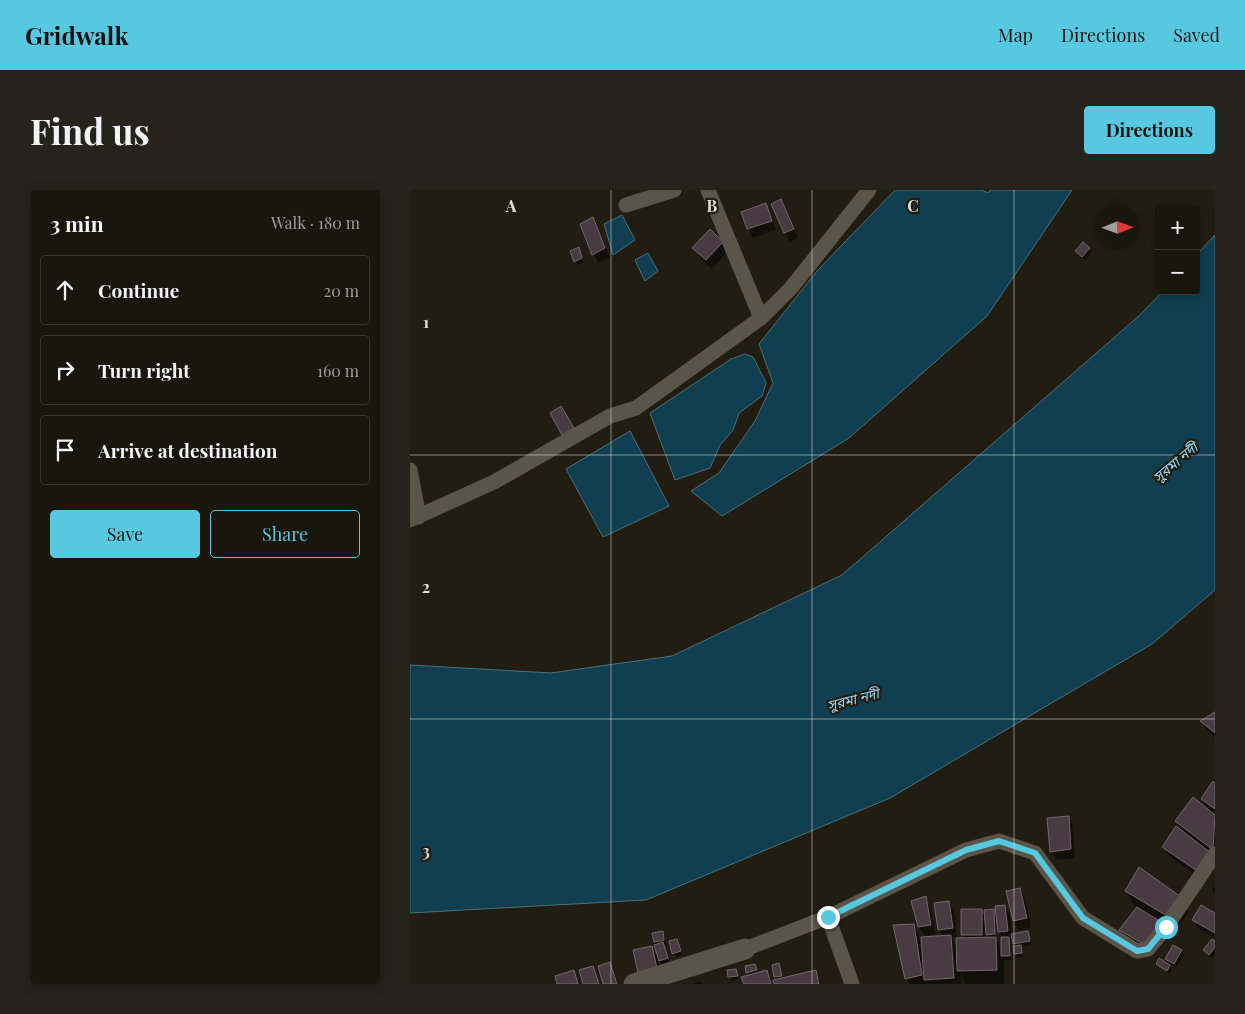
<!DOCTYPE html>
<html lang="en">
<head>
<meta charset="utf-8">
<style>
	:root { --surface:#19160e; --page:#26231c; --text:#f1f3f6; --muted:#9f9f9e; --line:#37352e; --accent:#56c9e0 }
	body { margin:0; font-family:"Playfair Display","Noto Sans Bengali",serif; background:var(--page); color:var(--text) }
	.controls { position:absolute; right:15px; top:15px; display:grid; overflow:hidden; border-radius:5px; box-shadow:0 2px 12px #0003 }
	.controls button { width:45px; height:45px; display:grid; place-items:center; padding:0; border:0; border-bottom:1px solid var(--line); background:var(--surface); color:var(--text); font:25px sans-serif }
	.compass { position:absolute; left:685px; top:15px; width:45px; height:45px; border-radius:50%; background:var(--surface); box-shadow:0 2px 12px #0003; rotate:89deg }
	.stop { position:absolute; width:15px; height:15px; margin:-11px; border:4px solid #56c9e0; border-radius:50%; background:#fff }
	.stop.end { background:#56c9e0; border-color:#fff; box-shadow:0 1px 5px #0008 }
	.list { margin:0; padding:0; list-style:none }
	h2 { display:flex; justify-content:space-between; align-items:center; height:65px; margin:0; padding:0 20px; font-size:21px }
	h2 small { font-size:16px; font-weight:400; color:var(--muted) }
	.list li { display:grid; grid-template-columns:32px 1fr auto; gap:15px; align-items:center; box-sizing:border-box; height:70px; margin:0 10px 10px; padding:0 10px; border:1px solid var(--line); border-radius:5px }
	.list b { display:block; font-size:19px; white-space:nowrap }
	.list em { font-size:16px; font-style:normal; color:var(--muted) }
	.actions { display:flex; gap:10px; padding:15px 20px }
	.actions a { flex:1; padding:11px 0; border:1px solid var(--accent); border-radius:5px; text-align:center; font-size:18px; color:var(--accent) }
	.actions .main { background:var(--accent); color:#111 }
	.icon { flex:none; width:28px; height:28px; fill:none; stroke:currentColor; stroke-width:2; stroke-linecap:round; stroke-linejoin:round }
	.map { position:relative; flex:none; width:805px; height:794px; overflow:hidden; border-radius:5px }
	header { display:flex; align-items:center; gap:30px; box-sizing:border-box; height:70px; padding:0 25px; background:var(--accent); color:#111 }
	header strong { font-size:24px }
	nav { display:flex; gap:28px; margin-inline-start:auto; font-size:18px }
	.intro { display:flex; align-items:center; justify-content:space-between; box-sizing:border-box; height:120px; padding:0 30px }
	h1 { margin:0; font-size:35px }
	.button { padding:12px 22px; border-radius:5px; background:var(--accent); color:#111; font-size:18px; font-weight:700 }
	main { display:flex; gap:30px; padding:0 30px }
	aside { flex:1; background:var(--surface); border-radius:5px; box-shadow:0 2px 12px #0003 }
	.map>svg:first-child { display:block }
	.water { fill:#0f3f50; stroke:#4e6f78 }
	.shadow { fill:#0007 }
	.building { fill:#493b42; stroke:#75666d }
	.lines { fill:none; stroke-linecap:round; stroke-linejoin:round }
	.street { stroke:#5a5548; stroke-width:15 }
	.secondary { stroke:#5a5548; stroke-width:21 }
	.route { stroke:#56c9e0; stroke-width:6 }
	.grid { fill:none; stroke:#e0ded6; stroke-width:1; stroke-opacity:0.55 }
	.labels { text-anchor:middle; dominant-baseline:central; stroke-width:4.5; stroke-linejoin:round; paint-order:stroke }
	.water-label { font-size:14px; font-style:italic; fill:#97d7f4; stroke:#211d12 }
	.grid-label { font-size:16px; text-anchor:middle; font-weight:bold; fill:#e0ded6; stroke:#211d12; stroke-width:4.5; stroke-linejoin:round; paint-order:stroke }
</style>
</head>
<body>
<header>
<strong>Gridwalk</strong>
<nav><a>Map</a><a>Directions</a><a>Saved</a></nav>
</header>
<div class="intro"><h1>Find us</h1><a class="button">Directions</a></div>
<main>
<aside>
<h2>3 min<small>Walk · 180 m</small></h2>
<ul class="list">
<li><svg class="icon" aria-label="ahead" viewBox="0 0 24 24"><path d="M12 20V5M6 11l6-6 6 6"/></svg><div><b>Continue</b></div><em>20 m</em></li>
<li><svg class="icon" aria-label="right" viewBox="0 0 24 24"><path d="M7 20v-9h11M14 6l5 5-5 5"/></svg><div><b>Turn right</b></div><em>160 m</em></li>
<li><svg class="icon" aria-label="arrive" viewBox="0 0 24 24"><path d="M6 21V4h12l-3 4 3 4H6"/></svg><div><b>Arrive at destination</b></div></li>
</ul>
<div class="actions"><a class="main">Save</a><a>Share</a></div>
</aside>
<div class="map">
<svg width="805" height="794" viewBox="0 0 805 794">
	<rect width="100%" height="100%" fill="#211d12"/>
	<path class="water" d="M485 0H572L578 3 581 0H662L577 126 439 248 312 326 281 301 309 283 345 231 363 193 349 154 407 81Z
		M212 25 225 50 203 65 194 34Z
		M805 45V400L742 454 480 608 236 710 0 723V475L141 483 262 466 432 385 730 125 753 101H786V65Z
		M238 63 248 81 235 91 225 70Z
		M335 164 343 167 356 193 352 206 329 223 323 240 310 255 300 278 265 290 240 223 321 169Z
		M220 241 259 316 193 347 156 279Z"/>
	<path class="shadow" d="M363 14 376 19 388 48 380 52Z
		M355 15 366 40 343 48 333 23Z
		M183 29 200 67 188 73 172 34Z
		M312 52 318 61 302 79 289 67 284 58Z
		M679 59 681 63 675 71 666 61Z
		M170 62 173 72 167 75 165 71Z
		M805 524V547L797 541 792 532Z
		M805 594V623L798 620 792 609Z
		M783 608 805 626V668L792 689 759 666 754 657 774 644 767 631Z
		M658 627 663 636 665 668 647 670 641 661Z
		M805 696V705L802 700Z
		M610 700 615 708 621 737 609 740 604 731Z
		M716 701 770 708 778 722 767 740 748 729 755 741 740 763 715 749 710 740 729 718 724 715Z
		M515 708 520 717 525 744 515 746 516 748 509 737Z
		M539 713 544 722 547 747H541L548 758 555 749 552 744 571 720 576 729 583 721 586 726 585 748 592 760 593 748 589 742 587 717 595 716 600 725 602 746 618 743 622 755 611 757 613 767 607 768 604 750H600L601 770H594V794H556L550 784 551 794H500L496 788 504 736 509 745 511 761 513 760 533 746 529 739Z
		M805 724V748L789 739 784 730Z
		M252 742 256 754H253L259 772 253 781 245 751Z
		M805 753V764L801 768 794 760Z
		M269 754 272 765 266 767 264 763Z
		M241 757 247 766 252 792 225 761Z
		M771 761 774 765 766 778 758 773 756 769Z
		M200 774 205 783 208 794H195Z
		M747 774 759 776 762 780 760 784Z
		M369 775 373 789 405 782 412 794H365Z
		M183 777 190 794H174Z
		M347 779 348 784 356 782 362 794H335L340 786 338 782Z
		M326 780 329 790 322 791 318 781Z
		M291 791 293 794H283Z"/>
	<path class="building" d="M371 9 384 39 374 43 361 14Z
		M356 13 362 31 337 39 331 22Z
		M183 27 195 58 182 65 170 34Z
		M300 39 313 52 296 70 282 58Z
		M673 52 680 58 672 67 665 61Z
		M169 57 172 68 164 72 160 61Z
		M151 216 164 238 152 245 140 223Z
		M805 522V543L790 531Z
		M803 591 805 593V619L791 609Z
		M783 607 805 625 803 660 765 631Z
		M659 626 661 659 640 662 637 628Z
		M766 636 801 663 787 681 752 657Z
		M729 677 771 707 759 727 715 701Z
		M610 698 617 728 603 731 596 701Z
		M516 706 521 735 508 737 501 711Z
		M539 711 543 738 528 740 524 713Z
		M595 715 598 741 588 742 585 716Z
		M791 715 805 723V743L782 730Z
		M727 717 751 732 735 755 709 740Z
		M551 719H572V745H551Z
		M584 719 585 744 576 745 574 720Z
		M504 734 512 785 495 789 483 735Z
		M253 741 254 750 244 752 242 743Z
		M618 741 620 751 603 754 601 744Z
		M541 745 544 788 514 790 511 747Z
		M586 747 587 780 547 781 546 748Z
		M591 747H599L600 766H591Z
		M267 749 271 761 262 764 259 751Z
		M802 749 805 751V757L799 765 793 760Z
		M253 752 258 768 249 771 244 755Z
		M611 755 612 763 604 764 603 756Z
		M763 755 772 760 764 774 755 769Z
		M242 756 248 783 229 787 223 760Z
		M749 768 760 775 757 781 746 774Z
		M200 772 207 794H193L188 776Z
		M369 773 372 786 364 787 362 775Z
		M345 774 347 780 336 783 335 776Z
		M183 776 189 794H173L169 780Z
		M326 779 328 786 318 787 317 780Z
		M164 780 168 794H147L145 786Z
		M357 780 361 794H334L331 787Z
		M406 780 409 794H364L363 790Z"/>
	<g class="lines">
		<path class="street" d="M298 0 351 128
			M216 15 264 0
			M0 280 9 327
			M0 330 84 292 200 226 226 218 351 128 381 98 459 0
			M418 727 442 794
			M335 759 418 727 556 660 589 651 625 663 673 728 727 761 738 759 756 737 805 664"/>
		<path class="secondary" d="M224 794 335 759"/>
	</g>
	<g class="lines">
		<path class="route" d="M418 727 556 660 589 651 625 663 673 728 727 761 738 759 756 737"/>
	</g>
	<path class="grid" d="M201 0V794M402 0V794M604 0V794M0 265H805M0 529H805"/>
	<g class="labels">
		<g class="water-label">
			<text transform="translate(765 272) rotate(-40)">সুরমা নদী</text>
			<text transform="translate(443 509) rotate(-14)">সুরমা নদী</text>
		</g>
	</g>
	<g class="grid-label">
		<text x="101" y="22">A</text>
		<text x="302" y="22">B</text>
		<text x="503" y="22">C</text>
		<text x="16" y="138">1</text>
		<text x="16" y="403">2</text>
		<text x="16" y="667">3</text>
	</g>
</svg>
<div class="controls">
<button>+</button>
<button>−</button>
</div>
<svg class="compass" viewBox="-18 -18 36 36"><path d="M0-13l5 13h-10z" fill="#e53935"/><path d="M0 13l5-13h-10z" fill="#9f9f9e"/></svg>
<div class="stop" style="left:756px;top:737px"></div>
<div class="stop end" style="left:418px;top:727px"></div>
</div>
</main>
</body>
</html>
